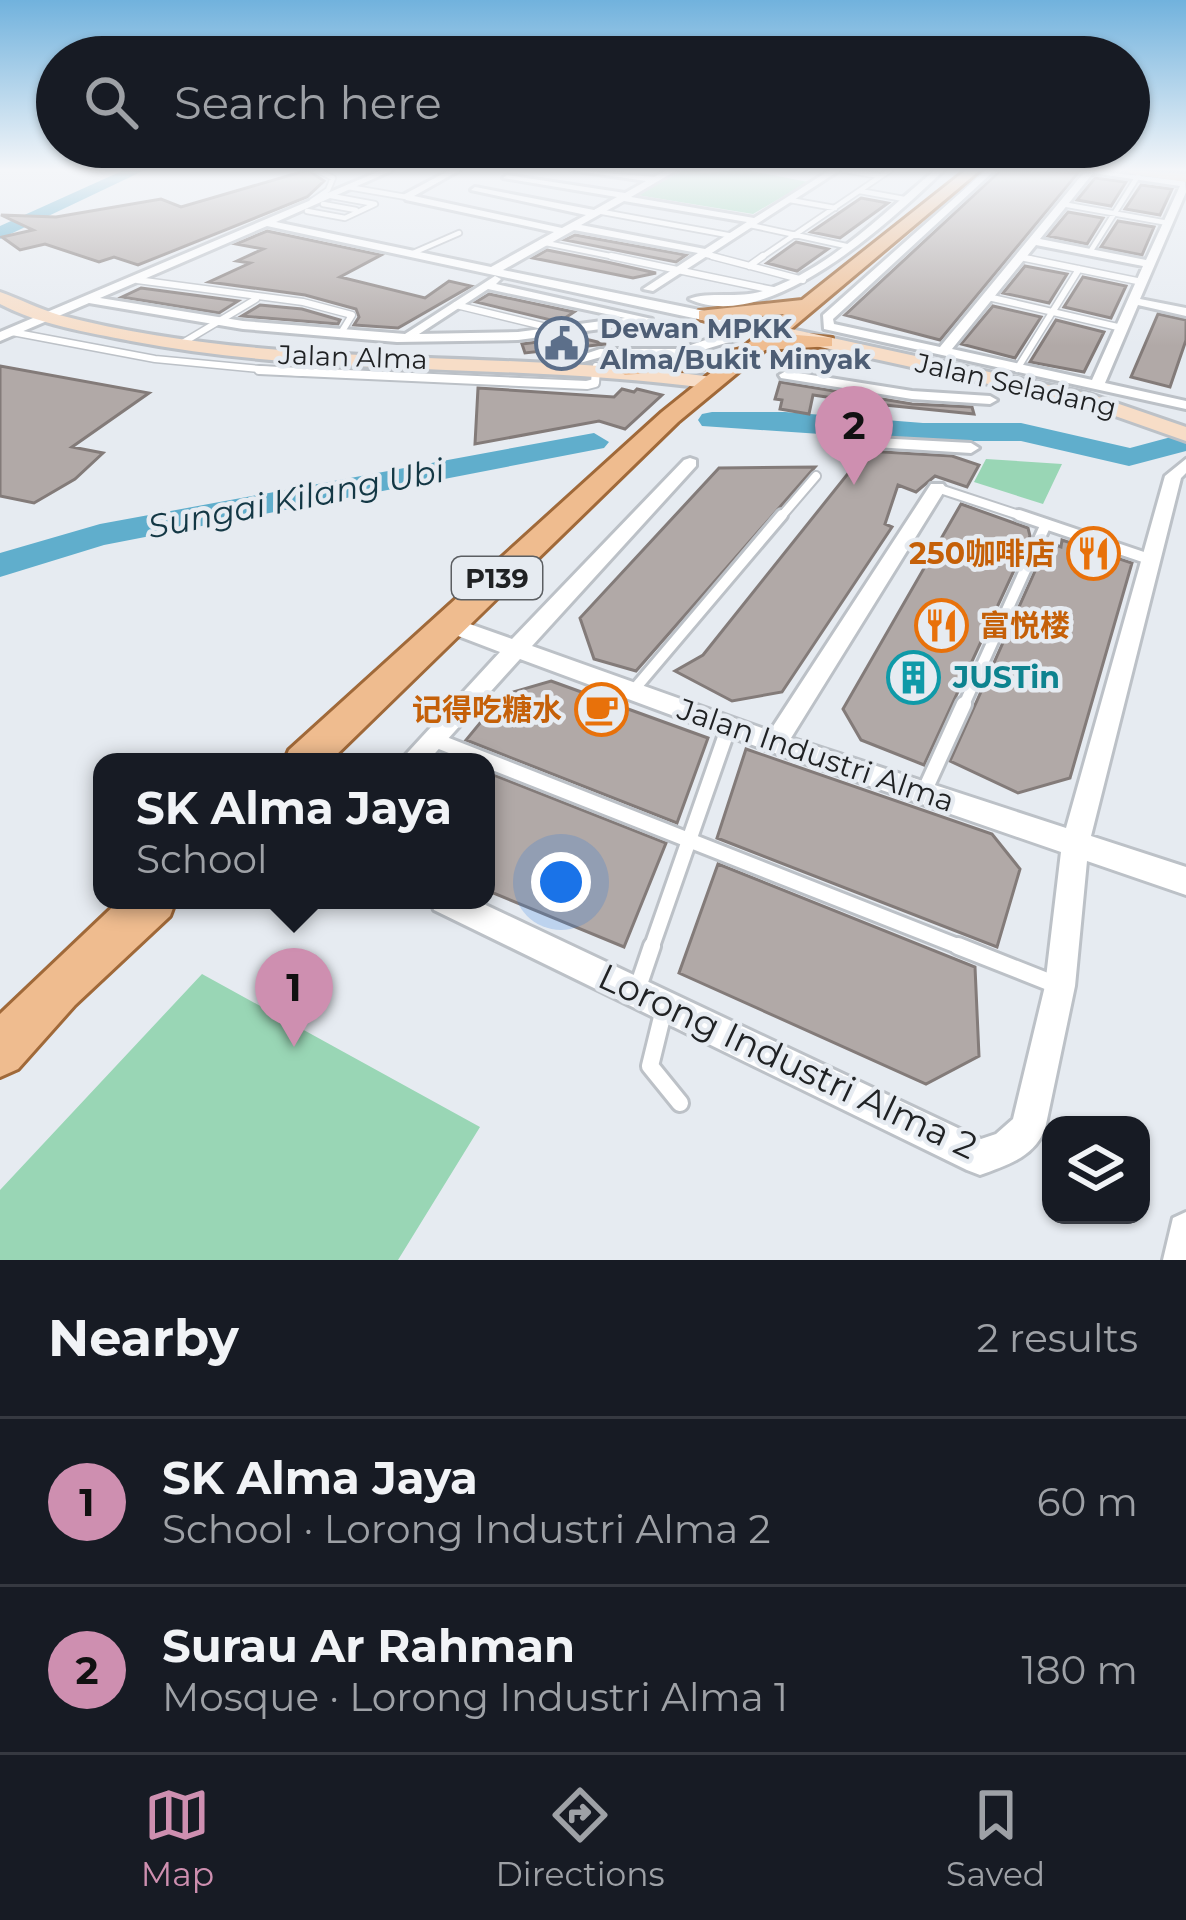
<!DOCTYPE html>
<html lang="en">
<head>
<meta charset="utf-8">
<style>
	:root { --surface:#171b24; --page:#242831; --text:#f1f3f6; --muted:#9ea1a6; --line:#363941; --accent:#ce8fb0 }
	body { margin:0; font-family:Montserrat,"Noto Sans SC",sans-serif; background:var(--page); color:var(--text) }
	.controls { position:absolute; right:36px; bottom:36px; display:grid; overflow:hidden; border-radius:24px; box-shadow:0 3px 9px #0004 }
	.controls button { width:108px; height:108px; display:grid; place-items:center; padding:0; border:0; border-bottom:3px solid var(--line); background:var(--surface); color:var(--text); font:60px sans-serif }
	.you { position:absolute; left:561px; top:882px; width:42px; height:42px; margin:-30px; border:9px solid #fff; border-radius:50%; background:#1a73e8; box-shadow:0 0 0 18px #1a73e833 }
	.badge { display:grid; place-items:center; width:78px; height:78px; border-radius:50%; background:var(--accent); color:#111; font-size:39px; font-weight:700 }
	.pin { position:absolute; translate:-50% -99px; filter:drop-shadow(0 3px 6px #0008) }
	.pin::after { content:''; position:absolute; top:63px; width:42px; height:36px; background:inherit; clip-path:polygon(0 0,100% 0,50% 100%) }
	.popup { position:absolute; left:93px; top:753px; width:402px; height:156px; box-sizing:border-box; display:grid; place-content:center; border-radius:24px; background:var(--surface); filter:drop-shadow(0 3px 9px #0005); font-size:39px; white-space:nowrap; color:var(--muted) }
	.popup b { font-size:45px; color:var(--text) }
	.popup::after { content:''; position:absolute; left:50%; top:100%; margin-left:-24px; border:24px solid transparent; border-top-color:var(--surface) }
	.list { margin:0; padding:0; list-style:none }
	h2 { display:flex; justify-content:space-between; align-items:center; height:156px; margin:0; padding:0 48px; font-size:51px }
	h2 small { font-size:39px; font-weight:400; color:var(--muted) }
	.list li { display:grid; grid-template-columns:78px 1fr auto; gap:36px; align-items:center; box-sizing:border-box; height:168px; padding:0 48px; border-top:3px solid var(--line) }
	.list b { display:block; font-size:45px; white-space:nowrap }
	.list p { margin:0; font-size:39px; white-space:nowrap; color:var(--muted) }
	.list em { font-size:39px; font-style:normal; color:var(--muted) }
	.icon { flex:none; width:66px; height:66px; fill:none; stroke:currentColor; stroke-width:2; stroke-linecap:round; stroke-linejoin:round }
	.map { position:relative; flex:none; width:1186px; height:1260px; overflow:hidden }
	.search { position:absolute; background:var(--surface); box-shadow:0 3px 9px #0004; left:36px; right:36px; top:36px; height:132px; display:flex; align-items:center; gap:30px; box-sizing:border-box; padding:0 42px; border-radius:66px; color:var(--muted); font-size:45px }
	.sheet { height:492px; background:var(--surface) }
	nav { display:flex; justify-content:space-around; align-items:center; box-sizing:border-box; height:168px; border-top:3px solid var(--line); background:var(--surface); font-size:33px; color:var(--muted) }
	nav a { display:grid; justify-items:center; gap:6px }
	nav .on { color:var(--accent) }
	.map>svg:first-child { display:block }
	.green { fill:#99d6b5 }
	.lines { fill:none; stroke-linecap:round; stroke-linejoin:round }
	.river { fill:#60aecc; fill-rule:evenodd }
	.building { fill:#b1a9a7; stroke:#837b79; stroke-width:3 }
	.lane-far5-casing { stroke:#bcc1c7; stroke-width:8 }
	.lane-far4-casing { stroke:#bcc1c7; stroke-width:9 }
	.lane-far3-casing { stroke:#bcc1c7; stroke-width:12 }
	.lane-far2-casing { stroke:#bcc1c7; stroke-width:16 }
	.lane-far1-casing { stroke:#bcc1c7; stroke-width:20 }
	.lane-casing { stroke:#bcc1c7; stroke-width:22 }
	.street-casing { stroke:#bcc1c7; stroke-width:6 }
	.secondary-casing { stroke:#bcc1c7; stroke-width:6 }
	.primary-casing { stroke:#a06939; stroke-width:6 }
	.lane-far5 { stroke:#fff; stroke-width:4.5 }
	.lane-far4 { stroke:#fff; stroke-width:6 }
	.lane-far3 { stroke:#fff; stroke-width:8 }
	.lane-far2 { stroke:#fff; stroke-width:10 }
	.lane-far1 { stroke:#fff; stroke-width:14 }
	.lane { stroke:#fff; stroke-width:16 }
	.street { fill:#fff; fill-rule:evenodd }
	.secondary { fill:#f7ddc7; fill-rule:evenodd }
	.primary { fill:#efbc8f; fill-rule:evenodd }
	.labels { text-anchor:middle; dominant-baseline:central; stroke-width:9; stroke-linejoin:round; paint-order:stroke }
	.far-service-label { font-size:27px; font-weight:bold; fill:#4e5e75; stroke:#e6ebf1; text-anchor:start }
	.far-street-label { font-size:27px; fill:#202224; stroke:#e6ebf1 }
	.shield { fill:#e6ebf1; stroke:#5b5e62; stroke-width:3 }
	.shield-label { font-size:27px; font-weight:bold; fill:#202224 }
	.food-label { font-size:30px; font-weight:bold; fill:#c56008; stroke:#e6ebf1; text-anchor:end }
	.culture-label { font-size:30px; font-weight:bold; fill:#0d838f; stroke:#e6ebf1; text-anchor:start }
	.street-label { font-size:30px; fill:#202224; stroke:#e6ebf1 }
	.water-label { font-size:33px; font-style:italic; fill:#143845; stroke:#e6ebf1 }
	.near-street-label { font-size:36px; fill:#202224; stroke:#e6ebf1 }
</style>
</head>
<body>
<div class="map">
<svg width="1186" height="1260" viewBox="0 0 1186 1260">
	<rect width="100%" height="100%" fill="#e6ebf1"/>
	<path class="green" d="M684 170H702L699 173 746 170 808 182 753 214 637 195Z
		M986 459 1062 464 1043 504 974 482Z
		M202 974 480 1127 398 1260H0V1190Z"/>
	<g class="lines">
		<path class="river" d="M124 170H145L0 239V226Z
			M712 412H785L923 423H1021L1130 448 1186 433V451L1129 466 1021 441H923L702 426 698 420 702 414Z
			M594 433 609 442 604 448 104 545 0 577V553L100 524Z"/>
	</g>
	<path class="building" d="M308 170 324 181 307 197 138 265 114 257 99 262 45 244 20 250 2 237 33 230 1 215 56 217 161 199 181 207Z
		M1001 170 1078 173 940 340 845 315Z
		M1095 178 1126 182 1111 206 1077 200Z
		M1141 185 1172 189 1160 215 1125 209Z
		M861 198 888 203 840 238 811 232Z
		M1068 212 1103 218 1087 244 1048 236Z
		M1118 221 1154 227 1142 255 1101 247Z
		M267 231 381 255 340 277 425 298 449 281 471 286 398 328 354 325 359 317 356 309 305 295 209 282 250 263 237 261 263 249 236 244Z
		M575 235 686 255 676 262 565 240Z
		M796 242 828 249 797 271 767 263Z
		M547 250 607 262 656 273 633 278 533 258Z
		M1025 266 1067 274 1049 303 1003 293Z
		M1083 277 1126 286 1111 318 1064 307Z
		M141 288 238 301 219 313 122 297Z
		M489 294 574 312 559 322 476 302Z
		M260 305 302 309 340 320 338 324 242 316Z
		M993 306 1041 317 1015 358 961 344Z
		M1158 314 1186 320V340L1170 387 1131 377Z
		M1056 320 1104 332 1084 372 1030 362Z
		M577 337 606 344 525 353 522 344Z
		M0 366 149 393 72 447 103 453 75 479 34 503 0 496Z
		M780 382 912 404 972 407 974 414 875 404 865 396 853 401 813 395 809 414 780 409 782 400 775 399Z
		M478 388 614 397 622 389 634 392 637 389 662 395 625 429 599 421 475 444Z
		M866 451 952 456 979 465 967 487 935 476 916 492 898 485 885 524 892 527 782 692 732 701 675 671 703 655Z
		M815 467 636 671 594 659 580 618 719 468Z
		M961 504 1028 528 1030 536 924 765 861 740 843 709Z
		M1062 540 1132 563 1070 778 1018 793 950 761 1048 542 1061 547Z
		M551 681 609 702 595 718 617 705 708 738 677 823 466 740 503 695Z
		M746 749 992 834 1020 869 997 947 717 838Z
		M486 772 666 843 624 947 486 890Z
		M718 864 975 967 979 1056 926 1084 679 973Z"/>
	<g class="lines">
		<defs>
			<path id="lane-far5" d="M844 170 880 176
				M348 187 406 197
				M860 191 904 199
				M790 200 835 208
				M312 201 328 190 333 178 317 170
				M323 204 356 210
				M1062 204 1168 223
				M307 211 345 218 375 204 326 195
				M597 211 733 236
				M750 225 846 246
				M541 242 625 259
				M1090 252 1138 176
				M413 253 459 233
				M703 254 724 259
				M1020 257 1032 259
				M759 259 890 170"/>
			<path id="lane-far4" d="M611 256 773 290
				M712 256 803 280
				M1020 257 1142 282
				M749 266 763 256
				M137 280 303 302 352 315 341 333
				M988 297 1122 328
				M456 305 559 330
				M12 332 155 359 302 373
				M179 345 256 299
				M1017 369 1079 269
				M596 373V366"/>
			<path id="lane-far3" d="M259 370 587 385 595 383 596 370
				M937 488 1028 518
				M780 518 816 476"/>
			<path id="lane-far2" d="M1019 515 1149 559
				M632 692 782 515
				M963 707 1046 524"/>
			<path id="lane-far1" d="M435 740 965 949
				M924 792 964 704
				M651 949 729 726"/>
			<path id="lane" d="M958 946 1054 984
				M637 990 652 946
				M664 1009 650 1066 680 1103"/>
			<path id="street" d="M382 170H393L276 222 491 267 554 232 406 200 403 195 450 170H460L414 196 562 228 586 215 471 190 475 187 594 210 617 197 503 178 507 175 625 193 646 181 571 170 654 177 667 170H677L631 197 754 218 830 170H840L653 291 643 289 698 253 574 230 503 270 724 315 780 331 774 335 740 327 742 331 739 339 680 357H601L562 368 555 364 600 349H679L729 332 721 324 267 226 100 298 243 321 405 334 495 276 501 279 496 284 652 319 646 323 518 340 397 342 243 329 89 303 0 341V332ZM624 201 747 222 705 249 581 225ZM488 289 625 318 518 332 419 334Z
				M935 170H944C891 221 768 336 689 299 708 291 739 299 763 291 830 269 882 214 935 170Z
				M986 170H995L833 319 834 324 940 347 1086 170 1185 181 1186 192 1140 299 1186 308V316L1138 305 1105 383 1186 401V409L824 329 823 315ZM1093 173 1180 186 1146 260 1040 239ZM1036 245 1143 266 1092 380 952 349Z
				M786 371 912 391 990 396 997 400 990 404 912 399 781 378 779 375Z
				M863 400 870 404 876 438 971 443 979 448 971 453 827 444V438H860L856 404Z
				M690 458 696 460V466L532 646 770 731 931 484H943L946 488 791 738 1066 828 1165 476 1186 459V473L1181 478 1091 836 1186 867V895L1087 861 1075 986 1045 1129C1033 1158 1007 1165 980 1175L967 1170 434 910 430 900H475L981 1139 996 1134 1013 1119 1045 986 1061 852 766 750 520 659 427 762H399L500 652 440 629 437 624 440 619 447 616 512 639 684 460Z
				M1186 1212V1260H1163L1173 1218Z"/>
			<path id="secondary" d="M1126 170 1186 174V182L1132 174Z
				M0 292C20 299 39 309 59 315 272 371 496 348 712 377L722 383 712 389C519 362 322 378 131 341 87 332 40 325 0 304Z
				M791 329 1090 394 1186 427V441L1084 405 784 339V331Z"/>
			<path id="primary" d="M966 170H980L785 334 832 338V346L765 350 678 422 329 762H284L289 750 662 412 718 367 625 375 614 368 617 363 704 358 741 349 784 314 706 321 699 319V311L802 300Z
				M120 900H176L170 916 75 1005 18 1069 0 1077V1014Z"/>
		</defs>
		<use href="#lane-far5" class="lane-far5-casing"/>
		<use href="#lane-far4" class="lane-far4-casing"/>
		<use href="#lane-far3" class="lane-far3-casing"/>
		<use href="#lane-far2" class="lane-far2-casing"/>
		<use href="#lane-far1" class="lane-far1-casing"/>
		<use href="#lane" class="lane-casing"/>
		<use href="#street" class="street-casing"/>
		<use href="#secondary" class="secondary-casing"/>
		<use href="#primary" class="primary-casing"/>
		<use href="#lane-far5" class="lane-far5"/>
		<use href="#lane-far4" class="lane-far4"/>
		<use href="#lane-far3" class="lane-far3"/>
		<use href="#lane-far2" class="lane-far2"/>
		<use href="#lane-far1" class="lane-far1"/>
		<use href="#lane" class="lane"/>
		<use href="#street" class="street"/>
		<use href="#secondary" class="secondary"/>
		<use href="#primary" class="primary"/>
	</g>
	<linearGradient id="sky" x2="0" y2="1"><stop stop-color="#71b2dd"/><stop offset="0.49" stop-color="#f4f6f9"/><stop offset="1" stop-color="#f4f6f9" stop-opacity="0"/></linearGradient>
	<rect width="1186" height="346" fill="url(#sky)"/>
	<defs>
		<symbol id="civic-ring" viewBox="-11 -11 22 22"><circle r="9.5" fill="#e6ebf1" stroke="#5c6f8a" stroke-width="1.5"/><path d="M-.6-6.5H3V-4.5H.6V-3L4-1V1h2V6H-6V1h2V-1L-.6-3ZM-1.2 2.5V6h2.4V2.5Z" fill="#5c6f8a"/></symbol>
		<symbol id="restaurant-ring" viewBox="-11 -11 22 22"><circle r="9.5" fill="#e6ebf1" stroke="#e8710a" stroke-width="1.5"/><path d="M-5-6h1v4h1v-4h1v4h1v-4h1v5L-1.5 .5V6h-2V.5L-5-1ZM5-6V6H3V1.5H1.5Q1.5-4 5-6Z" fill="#e8710a"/></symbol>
		<symbol id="building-ring" viewBox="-11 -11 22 22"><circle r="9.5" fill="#e6ebf1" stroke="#0f9aa8" stroke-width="1.5"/><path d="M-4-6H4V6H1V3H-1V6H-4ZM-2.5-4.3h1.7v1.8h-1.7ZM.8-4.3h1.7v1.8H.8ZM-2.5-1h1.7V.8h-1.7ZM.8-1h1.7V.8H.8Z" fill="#0f9aa8"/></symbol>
		<symbol id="cafe-ring" viewBox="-11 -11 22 22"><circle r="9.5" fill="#e6ebf1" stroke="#e8710a" stroke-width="1.5"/><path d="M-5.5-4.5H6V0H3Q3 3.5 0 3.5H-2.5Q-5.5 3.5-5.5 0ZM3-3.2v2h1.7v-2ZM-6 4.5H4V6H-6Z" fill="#e8710a"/></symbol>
	</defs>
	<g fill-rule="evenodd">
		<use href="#civic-ring" x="532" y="314" width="59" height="59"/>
		<use href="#restaurant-ring" x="1064" y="524" width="59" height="59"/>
		<use href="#restaurant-ring" x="912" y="596" width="59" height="59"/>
		<use href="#building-ring" x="884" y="648" width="59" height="59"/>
		<use href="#cafe-ring" x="572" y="680" width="59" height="59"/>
	</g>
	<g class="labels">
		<g class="far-service-label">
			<text x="600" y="328">Dewan MPKK<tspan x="600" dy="31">Alma/Bukit Minyak</tspan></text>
		</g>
		<g class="far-street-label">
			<text transform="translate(353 357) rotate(2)">Jalan Alma</text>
			<text transform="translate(1016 385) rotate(13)">Jalan Seladang</text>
		</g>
		<rect class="shield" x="452" y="557" width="90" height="42" rx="9"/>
		<g class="shield-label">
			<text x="497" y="578">P139</text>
		</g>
		<g class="food-label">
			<text x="1055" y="553">250咖啡店</text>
			<text x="980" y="625" text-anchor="start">富悦楼</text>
			<text x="562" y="709">记得吃糖水</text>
		</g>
		<g class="culture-label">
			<text x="953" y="677">JUSTin</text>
		</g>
		<g class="street-label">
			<text transform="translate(816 755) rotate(19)">Jalan Industri Alma</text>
		</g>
		<g class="water-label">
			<text transform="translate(296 498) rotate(-11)">Sungai Kilang Ubi</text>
		</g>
		<g class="near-street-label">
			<text transform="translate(788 1061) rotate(25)">Lorong Industri Alma 2</text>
		</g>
	</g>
</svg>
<div class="controls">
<button><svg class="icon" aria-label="layers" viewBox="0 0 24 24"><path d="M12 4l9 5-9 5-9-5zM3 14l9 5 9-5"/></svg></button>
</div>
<div class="you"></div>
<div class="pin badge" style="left:294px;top:1047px">1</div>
<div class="popup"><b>SK Alma Jaya</b>School</div>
<div class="pin badge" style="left:854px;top:485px">2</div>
<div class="search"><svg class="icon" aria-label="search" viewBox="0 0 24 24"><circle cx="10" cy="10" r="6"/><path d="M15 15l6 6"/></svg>Search here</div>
</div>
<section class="sheet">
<h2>Nearby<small>2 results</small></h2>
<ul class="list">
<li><span class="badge">1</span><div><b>SK Alma Jaya</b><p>School · Lorong Industri Alma 2</p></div><em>60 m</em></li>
<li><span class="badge">2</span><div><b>Surau Ar Rahman</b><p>Mosque · Lorong Industri Alma 1</p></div><em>180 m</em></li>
</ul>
</section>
<nav>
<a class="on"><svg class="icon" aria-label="map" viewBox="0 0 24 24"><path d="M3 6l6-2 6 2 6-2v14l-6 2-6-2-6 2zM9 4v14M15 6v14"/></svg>Map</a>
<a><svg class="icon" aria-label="directions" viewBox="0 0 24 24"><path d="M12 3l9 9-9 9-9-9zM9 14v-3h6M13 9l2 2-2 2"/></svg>Directions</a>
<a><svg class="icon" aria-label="saved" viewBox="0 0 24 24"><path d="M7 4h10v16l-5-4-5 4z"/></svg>Saved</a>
</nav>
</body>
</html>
